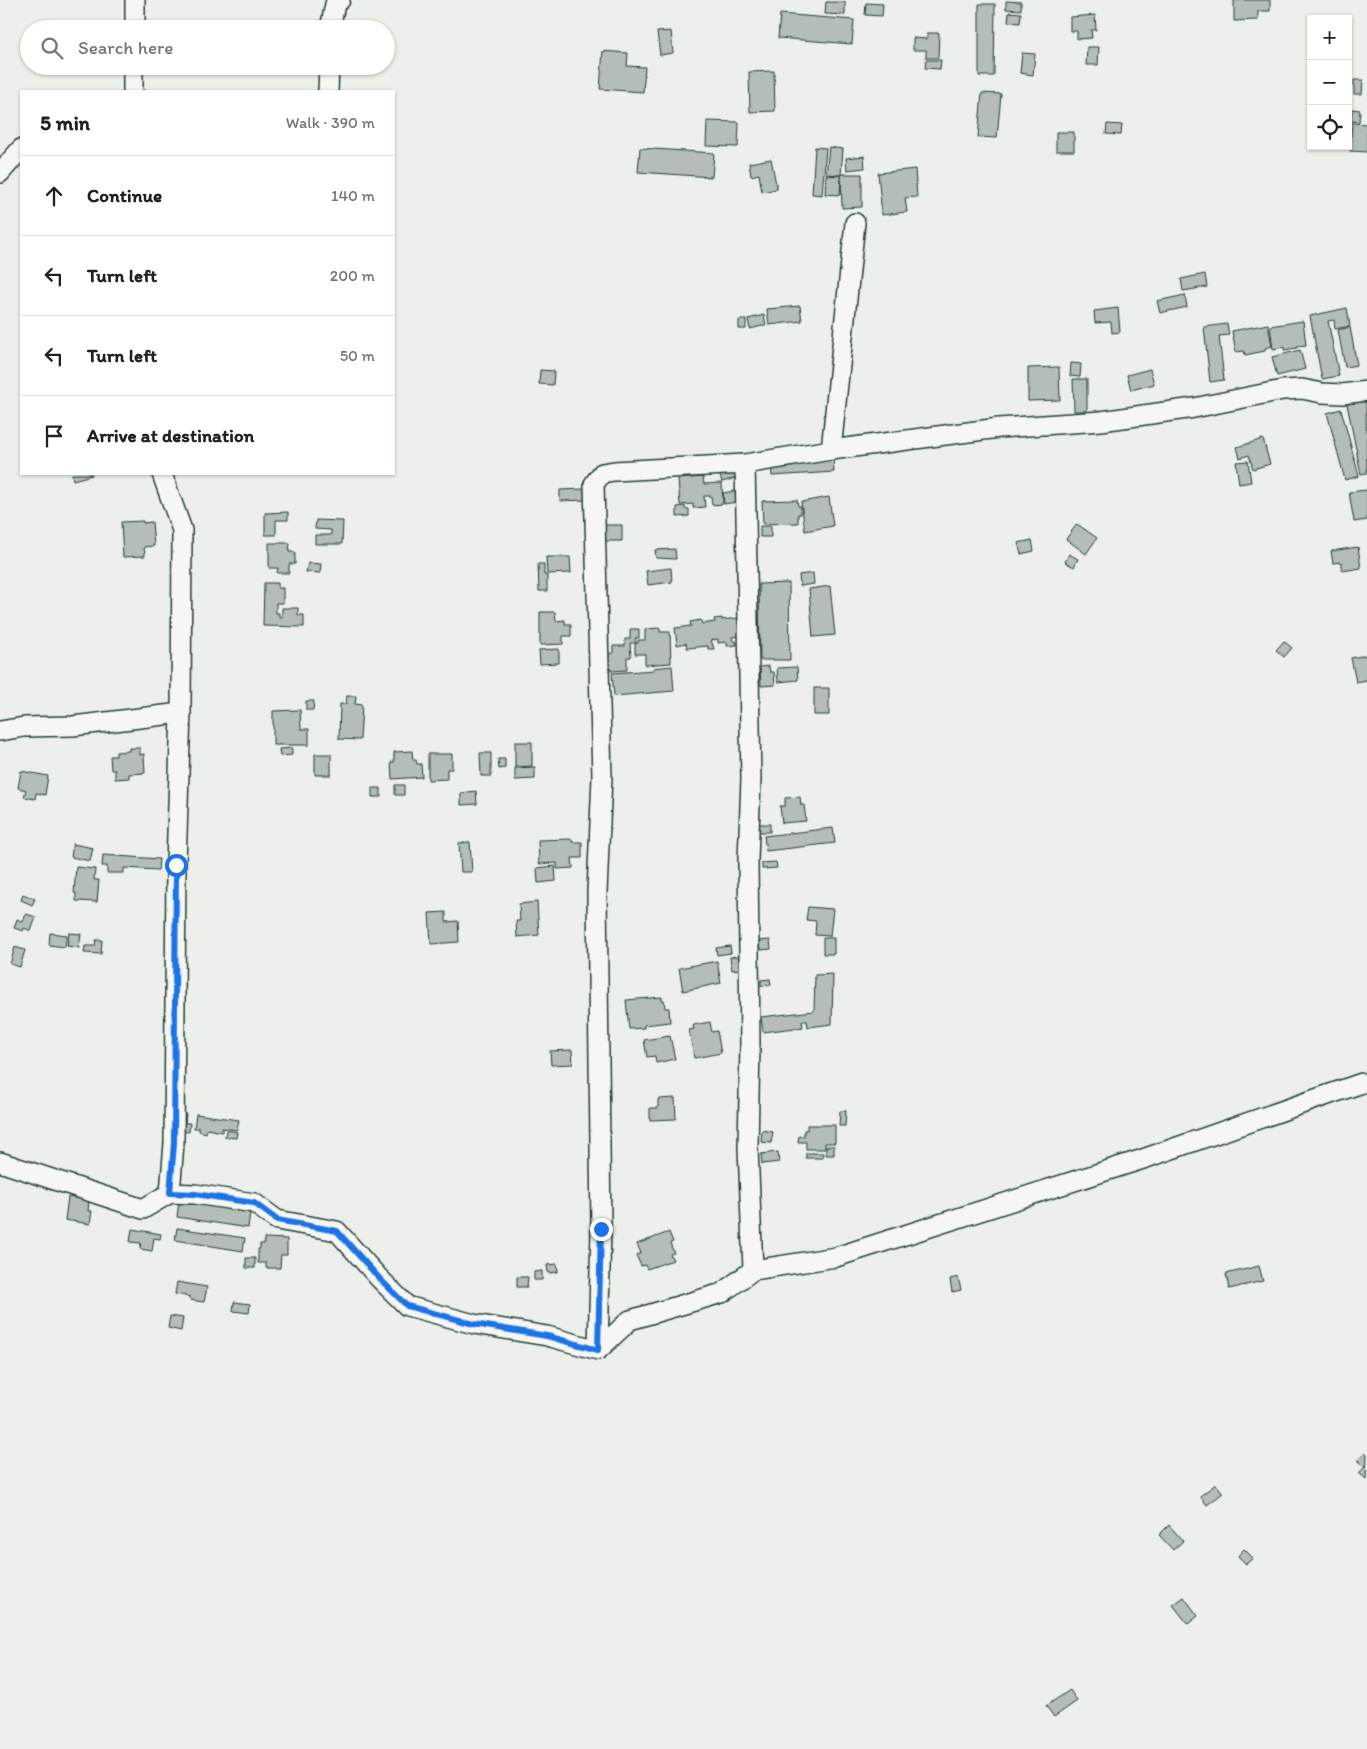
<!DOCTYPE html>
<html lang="en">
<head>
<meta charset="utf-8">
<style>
	:root { --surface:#fff; --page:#f6f6f6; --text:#202124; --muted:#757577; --line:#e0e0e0 }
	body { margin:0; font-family:Itim,sans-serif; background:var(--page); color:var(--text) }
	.controls { position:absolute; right:15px; top:15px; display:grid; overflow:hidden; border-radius:0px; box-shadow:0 1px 4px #0004 }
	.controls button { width:45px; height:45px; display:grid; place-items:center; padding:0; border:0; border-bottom:1px solid var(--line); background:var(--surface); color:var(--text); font:25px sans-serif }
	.stop { position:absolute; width:15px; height:15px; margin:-11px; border:4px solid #1a73e8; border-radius:50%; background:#fff }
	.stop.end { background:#1a73e8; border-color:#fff; box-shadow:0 1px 5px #0008 }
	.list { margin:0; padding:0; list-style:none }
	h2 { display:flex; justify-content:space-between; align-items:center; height:65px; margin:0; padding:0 20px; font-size:21px }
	h2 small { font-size:16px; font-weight:400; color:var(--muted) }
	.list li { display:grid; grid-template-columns:32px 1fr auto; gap:15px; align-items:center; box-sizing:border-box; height:80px; padding:0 20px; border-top:1px solid var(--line) }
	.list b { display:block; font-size:19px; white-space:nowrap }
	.list em { font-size:16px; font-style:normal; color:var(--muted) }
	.icon { flex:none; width:28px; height:28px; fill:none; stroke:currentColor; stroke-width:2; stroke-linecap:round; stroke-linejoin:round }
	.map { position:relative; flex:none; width:1367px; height:1749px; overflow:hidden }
	.search { position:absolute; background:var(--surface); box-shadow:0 1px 4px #0004; left:20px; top:20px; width:375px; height:55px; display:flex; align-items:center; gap:12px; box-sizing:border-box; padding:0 18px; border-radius:28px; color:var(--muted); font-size:19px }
	.panel { position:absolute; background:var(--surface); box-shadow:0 1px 4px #0004; left:20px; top:90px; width:375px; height:385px; border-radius:0px }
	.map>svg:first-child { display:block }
	.building { fill:#b4bdb8; stroke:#1f3d34 }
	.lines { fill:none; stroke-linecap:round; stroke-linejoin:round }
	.street-casing { stroke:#1f3d34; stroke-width:22 }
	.street { stroke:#f6f6f2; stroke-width:19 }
	.route { stroke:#1a73e8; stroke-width:6 }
</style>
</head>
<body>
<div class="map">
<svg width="1367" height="1749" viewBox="0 0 1367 1749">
	<rect width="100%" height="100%" fill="#edefea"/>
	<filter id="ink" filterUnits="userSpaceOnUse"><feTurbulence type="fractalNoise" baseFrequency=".02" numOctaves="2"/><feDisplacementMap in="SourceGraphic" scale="10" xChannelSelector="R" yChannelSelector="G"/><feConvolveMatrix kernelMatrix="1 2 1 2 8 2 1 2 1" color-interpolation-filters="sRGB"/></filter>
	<g filter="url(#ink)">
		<path class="building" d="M1234 0H1270V11H1258V20L1234 21Z
			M1006 1 1021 2V10L1006 9Z
			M826 2H845V15L825 14Z
			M866 3 883 4 882 16 865 15Z
			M979 4H995L994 76H979Z
			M1009 12 1021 13 1020 23 1008 22Z
			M780 14 854 20 852 44 778 38Z
			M1095 15 1096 30H1091L1092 38 1077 39V31H1070V17Z
			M671 31 673 53 660 55 657 32Z
			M927 33H939L938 58H926V50H913V38L927 39Z
			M1087 47H1099L1098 65H1086Z
			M603 51 628 53 627 66 645 67 643 92 600 89Z
			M1022 53 1035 54 1033 75 1020 73Z
			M926 60H941L940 69 925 68Z
			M774 71 775 111 750 112 749 72Z
			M1354 80H1363L1362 94H1354Z
			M982 93 1001 94 997 138 978 137Z
			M1352 109 1360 110 1359 122 1351 121Z
			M707 121 739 122 738 147 706 146Z
			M1352 123 1367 124V152L1350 151Z
			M1107 124 1122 125 1121 135 1106 134Z
			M1056 132H1074V151H1056Z
			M815 147 826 148 822 195 812 194Z
			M829 147 843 149 841 175 826 174Z
			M640 148 714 153 712 177 638 172Z
			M864 156 865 168 847 170 846 158Z
			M771 159 777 189 762 192 759 174 751 176 749 163Z
			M915 169 917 197 905 198 907 212 882 215 878 173Z
			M841 174H862V207L842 208Z
			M826 175 841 176 840 195 825 194Z
			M1205 274 1207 287 1183 291 1181 279Z
			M1185 295 1187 307 1160 313 1157 301Z
			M800 306 802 321 769 325 767 309Z
			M1118 308 1120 332 1112 333 1111 322 1095 323 1094 311Z
			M1347 308 1350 326 1335 329 1334 320 1328 321 1339 376 1322 379 1310 316Z
			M764 315 766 325 750 329 748 319Z
			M739 320H746V329H739Z
			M1303 321 1306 345 1297 346V348L1284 350V347L1273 349 1270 326Z
			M1227 324 1229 335 1219 336 1224 380 1210 382 1204 327Z
			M1268 324 1272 346 1265 348V351L1245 355 1244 351 1236 352 1232 331Z
			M1350 327 1357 365 1345 367 1338 330Z
			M1300 350 1305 369 1277 376 1272 357Z
			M1071 363 1081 364 1080 377 1070 376Z
			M1059 367 1060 400 1028 401V368Z
			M1150 369 1154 384 1131 390 1127 375Z
			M540 370 554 371 553 385 539 384Z
			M1073 379H1087V411H1074Z
			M1366 401 1367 473 1361 474 1347 404Z
			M1341 409 1359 476 1345 480 1327 413Z
			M1263 439 1270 464 1253 469 1249 455 1240 458 1237 447Z
			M833 459 834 472 772 476 771 463Z
			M1248 461 1251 482 1239 484 1236 462Z
			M733 468 736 478 722 482 719 473Z
			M72 474H92V475L73 480Z
			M703 477 704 484 722 483 723 504 712 505 711 496H704L705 507 693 508V504L680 505 678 479Z
			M584 489 585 500 560 501V490Z
			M743 490 744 501 724 504 723 493Z
			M1367 490V520L1354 522 1349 492Z
			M829 497 833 526 805 531 801 502Z
			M797 500 798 506H801V514H798V523L763 524 762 501Z
			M685 506V509H689V516L677 517V507Z
			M288 512V520H276V535H265V513Z
			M316 520 343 521 342 544H315V535H331V530L315 529Z
			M143 521V523L152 522 154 546 144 547 145 556 123 557 121 522Z
			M1077 524 1097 538 1086 554 1066 539Z
			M605 525H622V541H605Z
			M760 526H771V537H760Z
			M1032 540 1034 551 1021 554 1018 543Z
			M269 543H290L289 552H295V564H289V573H277L278 568H269Z
			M1358 547 1361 568 1342 571 1341 562 1333 563 1331 551Z
			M675 549 676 559 656 558 655 550Z
			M1069 554 1078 559 1074 567 1065 562Z
			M546 557H570L571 573 547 574Z
			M308 563 321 564 320 573 306 572Z
			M538 564H544V575H547V591H539Z
			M671 568 672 582 648 585 646 571Z
			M813 573 814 584 800 586 799 575Z
			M264 583H278V588H283V603H276V613H279V617H282V608H298V615H304V627L263 626Z
			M789 583 790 660H760L759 584Z
			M830 586 835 635 813 637 809 589Z
			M540 612H555L556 621 565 620V624H571V636H563V644L540 645Z
			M722 618V620L738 618 740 636 732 637 733 641H736L737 645 727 646V642L718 643V639L711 640 714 649H708V646L687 648 686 643 677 645 675 628 691 626 690 622 701 620 702 624 715 622 714 619Z
			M660 628V632H670L671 663 645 665V654H635V644L638 643V640H645V629Z
			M630 629H639V638H635L636 643H630L631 657H627V670L611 671V669H604V654L613 653V646H625V639H630Z
			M1284 641 1292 648 1284 657 1276 650Z
			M559 649V663L540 664 539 650Z
			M1367 655V680L1356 682 1351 658Z
			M672 666 674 691 614 696 612 673 654 670 653 668Z
			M769 666 770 672H774L775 685 761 686 760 667Z
			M797 667 798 680 778 682 777 668Z
			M814 688H829V715H814Z
			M347 696H356L355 704 362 705 360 740 339 739 340 704H346Z
			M306 701H314L313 710H306Z
			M300 710 301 729H309V745H273V711Z
			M515 742H532V766L515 767Z
			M129 748H140V755L144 754 145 773 129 774V778L115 779V770H111L110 756H116V752L129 751Z
			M292 748V755L280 756 279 749Z
			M412 751 413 760H416L417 764H421L422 777 392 779 391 762H394V752Z
			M480 753H491V776H481Z
			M315 754H331V775H315Z
			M428 754H452V769H447V779L428 780Z
			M498 759H505V768L499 769Z
			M535 767V779L515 780V768Z
			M21 771 48 776 45 795 36 793 35 799 24 797 26 790 18 788Z
			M395 785H404V795H395Z
			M372 788H381V797H372Z
			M476 791 477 804 461 805V793Z
			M800 797 801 805H804L806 821 782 823 780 806H785V798Z
			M759 824H770V832H759Z
			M833 828 835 843 766 851 764 836Z
			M572 839V842H582V858H572L573 868 557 869V863L539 864 538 840Z
			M470 842 472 872H461L459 843Z
			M73 844 93 848 90 861 71 857Z
			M103 855 159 859 158 870 124 868V873H107V866H102Z
			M776 862 777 868 762 869V863Z
			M555 866 556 881 538 883 537 868Z
			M76 867 95 869 94 880H99L97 902 76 901V893H74Z
			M23 894 35 899 32 905 21 900Z
			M537 902 539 935 517 937 516 921H520L519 904Z
			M808 907 833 909 830 936 815 935 816 921 806 920Z
			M446 912V922L458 921 459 942 431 944 429 913Z
			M26 914 36 917 31 931 24 928 23 931 14 928 17 919 23 922Z
			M50 933 67 935 65 947 49 945Z
			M69 933 81 934 79 948 67 946Z
			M823 938H834V954H823Z
			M96 940H102L101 954 84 953 85 946H95Z
			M770 940 771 949 760 950 759 941Z
			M730 946 731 953 717 955 716 948Z
			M15 947 25 950 20 967 10 964Z
			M739 956 740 969 732 970 730 957Z
			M717 961 721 983 683 991 679 968Z
			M833 974 832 1024 808 1027 807 1021H802L803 1027 763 1032 761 1017 814 1011 815 975Z
			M770 979 771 985 761 986V980Z
			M662 997V1000H664L665 1008H669L670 1022 644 1025V1028L629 1029 626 1000Z
			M710 1022 712 1032 717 1031 721 1053 694 1058 689 1030 694 1029 693 1025Z
			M670 1036 675 1059 656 1063 655 1056 647 1057 644 1040Z
			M572 1050 573 1064 551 1065 550 1051Z
			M675 1098 676 1119 650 1120V1108H658V1099Z
			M840 1111H846L845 1126H839Z
			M180 1113 186 1114 185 1123H190L189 1132 180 1131Z
			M196 1114 239 1120 237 1130 222 1128V1132L207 1129 206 1133 199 1131V1128H194Z
			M807 1125H835V1143H825V1149H806V1142H798L799 1136H804V1130H807Z
			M226 1130 237 1132 236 1138 225 1137Z
			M762 1130 773 1132 771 1143 761 1142Z
			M826 1146H834V1155H826Z
			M778 1152 779 1162 762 1164 761 1154Z
			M806 1153H823V1158H806Z
			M68 1197 89 1200 88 1211H92L90 1224 65 1220Z
			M179 1201 250 1212 248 1228 177 1217Z
			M177 1228 245 1238 243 1251 175 1240Z
			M132 1229 161 1234 160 1239 154 1238 152 1251 140 1249 141 1243 130 1242Z
			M669 1232 673 1242 670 1243 674 1253 670 1254 673 1260 647 1269 645 1265 641 1266 636 1255 641 1253 637 1244Z
			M264 1238 287 1239V1255H281L280 1268H266V1263H258V1249H260V1244H264Z
			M246 1258H255V1268H246Z
			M557 1264 558 1272 548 1273 547 1265Z
			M1259 1266 1263 1281 1229 1289 1226 1274Z
			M542 1271V1280H534V1272Z
			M517 1277H528L527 1287H517Z
			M958 1277 961 1290 952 1292 950 1279Z
			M177 1282 207 1287 204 1302 190 1300V1297L175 1294Z
			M234 1302 250 1304 249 1313 233 1311Z
			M170 1316 183 1318 181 1331 168 1328Z
			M1365 1452 1367 1454 1366 1479 1359 1473 1365 1467 1358 1460Z
			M1216 1484 1223 1493 1207 1505 1200 1496Z
			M1169 1525 1183 1541 1173 1550 1159 1535Z
			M1244 1549 1253 1558 1246 1564 1238 1556Z
			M1184 1597 1198 1616 1188 1624 1173 1605Z
			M1070 1690 1077 1701 1054 1717 1046 1706Z"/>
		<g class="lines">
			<defs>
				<path id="street" d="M135 29V0
					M330 29 335 4 340 0
					M133 91V66
					M328 91 329 66
					M0 173 21 149
					M831 450 855 223
					M745 464 751 779 748 860 750 1045 748 1148 753 1270
					M0 731 24 727 73 726 181 713
					M0 1162 143 1209 170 1193 174 1143 176 865 181 713 182 530 162 474
					M170 1193 195 1194 254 1203 277 1220 337 1231 379 1278 407 1306 474 1324 547 1336 598 1350 630 1320 722 1293 753 1270 836 1257 1143 1159 1362 1083
					M598 1350 601 1229 597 892 602 777 594 484 602 473 614 471 745 464 831 450 999 428 1101 421 1194 408 1283 390 1302 389 1322 393 1342 394 1367 391"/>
			</defs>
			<use href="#street" class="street-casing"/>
			<use href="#street" class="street"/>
		</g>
	</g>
	<g class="lines" filter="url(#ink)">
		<path class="route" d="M176 865 174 1143 170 1193 195 1194 254 1203 277 1220 337 1231 379 1278 407 1306 474 1324 547 1336 598 1350 601 1229"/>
	</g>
</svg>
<div class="controls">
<button>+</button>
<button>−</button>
<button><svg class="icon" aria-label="locate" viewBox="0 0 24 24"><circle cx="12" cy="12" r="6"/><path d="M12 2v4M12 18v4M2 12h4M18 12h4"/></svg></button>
</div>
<div class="stop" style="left:176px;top:865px"></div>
<div class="stop end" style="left:601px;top:1229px"></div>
<div class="search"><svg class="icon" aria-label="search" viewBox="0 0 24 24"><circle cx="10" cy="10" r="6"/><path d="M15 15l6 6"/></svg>Search here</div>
<section class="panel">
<h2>5 min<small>Walk · 390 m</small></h2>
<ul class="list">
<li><svg class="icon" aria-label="ahead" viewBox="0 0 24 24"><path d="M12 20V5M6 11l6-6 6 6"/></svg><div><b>Continue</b></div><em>140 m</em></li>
<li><svg class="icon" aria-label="left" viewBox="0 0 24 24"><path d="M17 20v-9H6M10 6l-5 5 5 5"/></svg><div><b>Turn left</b></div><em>200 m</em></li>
<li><svg class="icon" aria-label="left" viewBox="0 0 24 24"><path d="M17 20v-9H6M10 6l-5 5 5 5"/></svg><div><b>Turn left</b></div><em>50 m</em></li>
<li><svg class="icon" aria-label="arrive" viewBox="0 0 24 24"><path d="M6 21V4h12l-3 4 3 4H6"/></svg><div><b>Arrive at destination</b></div></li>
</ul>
</section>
</div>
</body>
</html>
